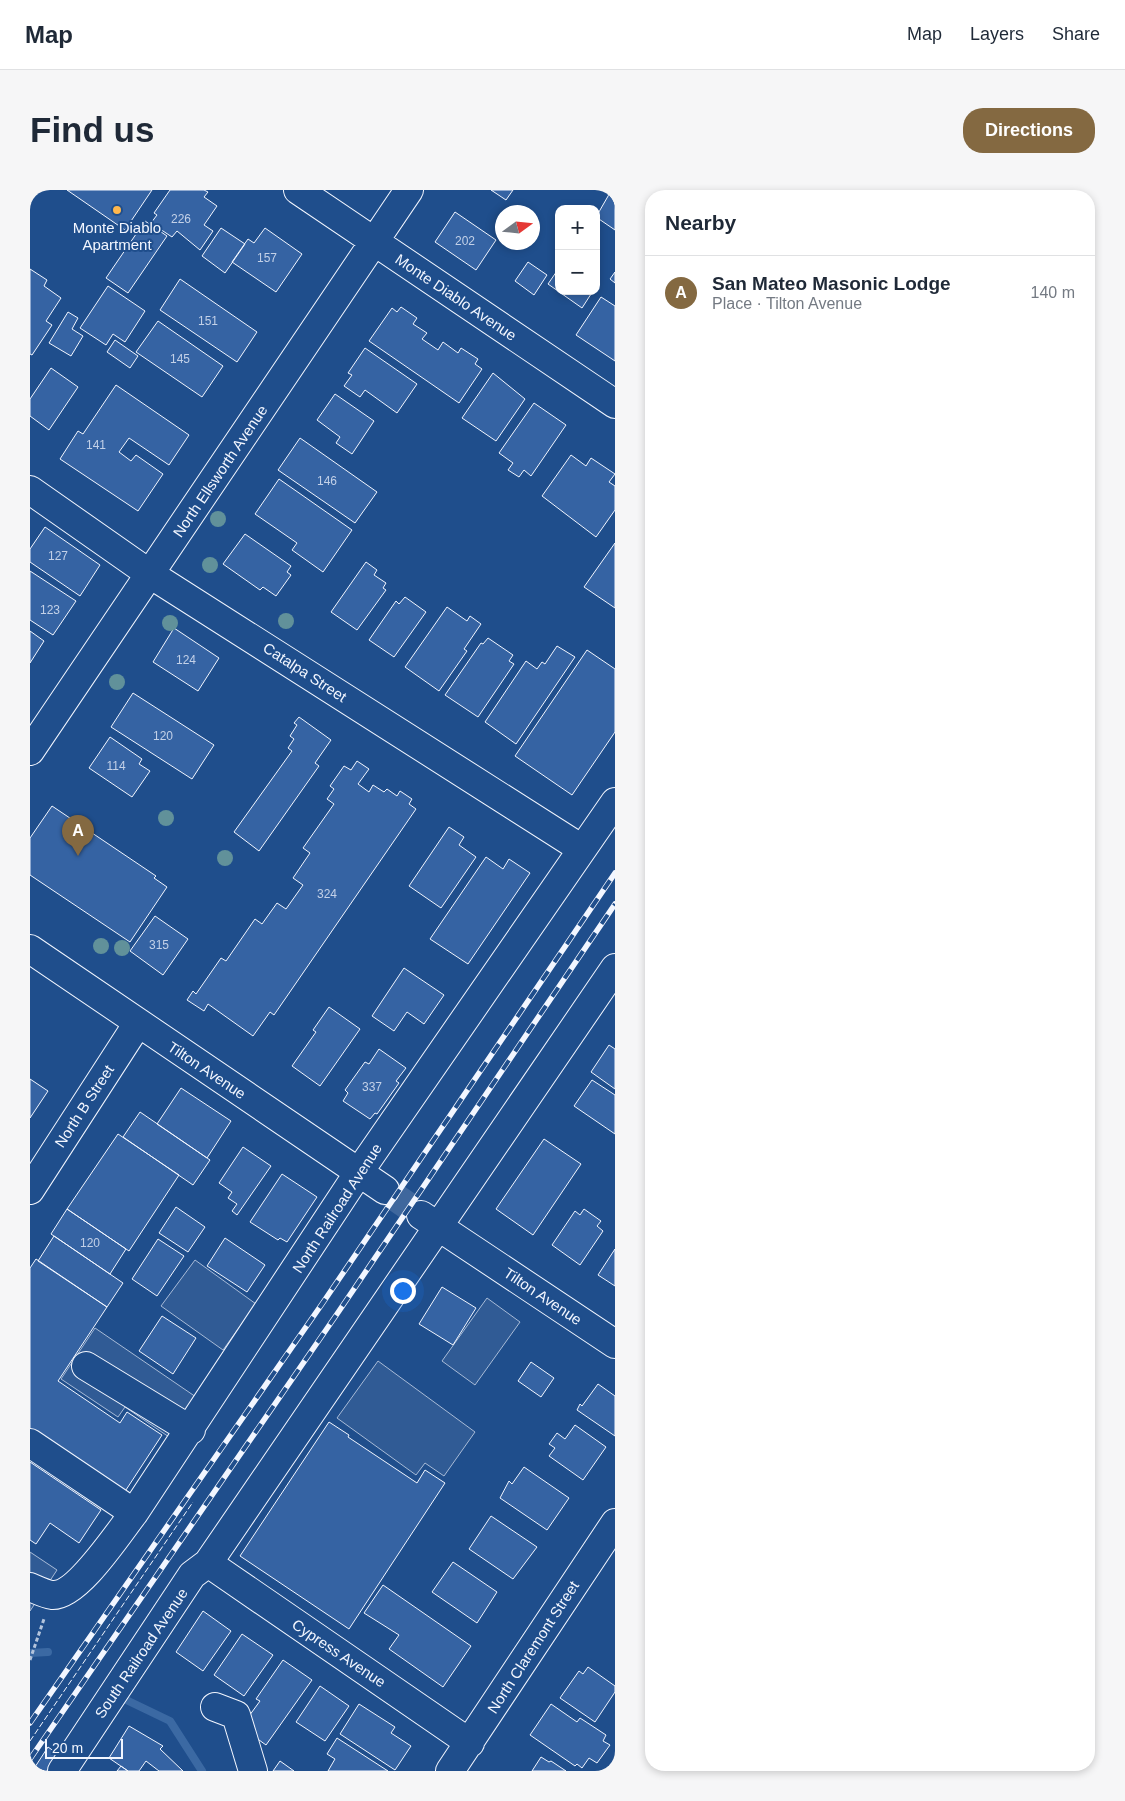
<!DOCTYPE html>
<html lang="en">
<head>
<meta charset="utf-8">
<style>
	:root { --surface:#fff; --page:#f6f6f7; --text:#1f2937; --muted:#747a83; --line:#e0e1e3; --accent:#846941 }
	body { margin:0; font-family:Arial,sans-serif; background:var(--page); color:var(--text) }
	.controls { position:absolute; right:15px; top:15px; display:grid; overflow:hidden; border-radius:10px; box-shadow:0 2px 8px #0003 }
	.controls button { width:45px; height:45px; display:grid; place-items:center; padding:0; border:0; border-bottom:1px solid var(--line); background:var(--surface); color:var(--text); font:25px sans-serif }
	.compass { position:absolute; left:465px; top:15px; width:45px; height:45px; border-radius:50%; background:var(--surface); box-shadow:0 2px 8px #0003; rotate:75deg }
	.scale { position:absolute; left:15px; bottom:12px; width:78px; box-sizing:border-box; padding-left:5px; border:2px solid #f2f6ff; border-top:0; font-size:14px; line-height:18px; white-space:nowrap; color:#f2f6ff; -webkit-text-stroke:4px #1f4e8c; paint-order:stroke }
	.you { position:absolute; left:372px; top:1100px; width:18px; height:18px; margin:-12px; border:4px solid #fff; border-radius:50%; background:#1a73e8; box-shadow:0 0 0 8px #1a73e833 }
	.badge { display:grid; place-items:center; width:32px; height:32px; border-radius:50%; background:var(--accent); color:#fff; font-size:16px; font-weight:700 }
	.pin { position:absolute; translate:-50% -41px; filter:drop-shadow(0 1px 2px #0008) }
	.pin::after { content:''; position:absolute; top:26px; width:18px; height:15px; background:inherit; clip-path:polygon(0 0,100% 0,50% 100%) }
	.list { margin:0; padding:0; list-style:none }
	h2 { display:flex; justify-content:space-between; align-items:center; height:65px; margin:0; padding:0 20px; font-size:21px }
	h2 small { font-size:16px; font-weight:400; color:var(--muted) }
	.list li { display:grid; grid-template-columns:32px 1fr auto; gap:15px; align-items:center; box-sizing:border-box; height:75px; padding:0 20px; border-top:1px solid var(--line) }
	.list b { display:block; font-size:19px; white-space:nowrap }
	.list p { margin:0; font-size:16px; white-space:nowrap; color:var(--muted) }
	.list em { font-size:16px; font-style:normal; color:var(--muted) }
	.map { position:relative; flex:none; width:585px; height:1581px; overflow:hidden; border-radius:20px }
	header { display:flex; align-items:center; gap:30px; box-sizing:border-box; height:70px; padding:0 25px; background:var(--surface); border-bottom:1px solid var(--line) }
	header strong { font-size:24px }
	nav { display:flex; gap:28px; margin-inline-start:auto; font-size:18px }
	.intro { display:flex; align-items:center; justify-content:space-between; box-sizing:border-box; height:120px; padding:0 30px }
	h1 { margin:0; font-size:35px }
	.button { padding:12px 22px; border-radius:20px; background:var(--accent); color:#fff; font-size:18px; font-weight:700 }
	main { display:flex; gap:30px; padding:0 30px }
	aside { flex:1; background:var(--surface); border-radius:20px; box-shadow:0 2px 8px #0003 }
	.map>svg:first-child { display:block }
	.parking { fill:#305b95; stroke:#a8bbd7 }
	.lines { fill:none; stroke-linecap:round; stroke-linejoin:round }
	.stream { stroke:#3b69a3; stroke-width:8 }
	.building { fill:#3563a3; stroke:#f2f6ff }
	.minor-tunnel { stroke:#3f679d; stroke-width:28; stroke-dasharray:28 14; stroke-linecap:butt }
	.minor-casing { stroke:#f2f6ff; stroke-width:30 }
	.path { stroke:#b3c4dc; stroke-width:3; stroke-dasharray:4 2.5; stroke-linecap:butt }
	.minor { stroke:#1f4e8c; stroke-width:28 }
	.rail-casing { stroke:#f2f6ff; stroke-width:5.5 }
	.rail { stroke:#1f4e8c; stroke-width:4; stroke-dasharray:11; stroke-linecap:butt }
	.fence { stroke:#f2f6ff; stroke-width:1; stroke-dasharray:6 2.5; stroke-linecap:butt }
	.tree { fill:#61919a }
	.poi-dot { fill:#ffb74d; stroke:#1f4e8c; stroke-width:2 }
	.labels { text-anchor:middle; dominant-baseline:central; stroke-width:4; stroke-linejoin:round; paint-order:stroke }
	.number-label { font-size:12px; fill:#c3d1e8 }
	.poi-label { font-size:15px; fill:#f2f6ff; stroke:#1f4e8c }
	.street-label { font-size:15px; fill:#f2f6ff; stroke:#1f4e8c }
</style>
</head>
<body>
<header>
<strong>Map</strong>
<nav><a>Map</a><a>Layers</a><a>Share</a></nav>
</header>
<div class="intro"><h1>Find us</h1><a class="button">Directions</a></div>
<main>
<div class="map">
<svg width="585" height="1581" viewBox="0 0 585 1581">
	<rect width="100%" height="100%" fill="#1f4e8c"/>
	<path class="parking" d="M165 1070 226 1114 193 1160 131 1116Z
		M457 1108 490 1132 445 1195 412 1171Z
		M65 1138 166 1207 139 1247 95 1217 88 1227 31 1189Z
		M348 1171 445 1242 414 1286 395 1273 386 1285 307 1228Z
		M0 1362 27 1380 0 1421Z"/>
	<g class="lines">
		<path class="stream" d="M0 1463 18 1462
			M88 1506 140 1531 172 1581"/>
	</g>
	<path class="building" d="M37 0H122L95 40Z
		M140 0H174L178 2 174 7 187 16 174 35 183 41 170 60 147 41 142 47 121 33 127 25 124 23Z
		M461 0H483L476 10Z
		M581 1 585 4V40L566 27Z
		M425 22 466 50 446 80 405 52Z
		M115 31 137 46 98 103 76 88Z
		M191 38 215 54 195 83 172 66Z
		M235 38 272 64 246 102 202 72 218 49 224 53Z
		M498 72 517 85 504 105 485 91Z
		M529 78V101H563L552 118 518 94Z
		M0 79 17 90 14 96 31 108 16 131 22 135 2 165 0 164Z
		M585 82V93L580 89Z
		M150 89 227 142 207 172 130 120Z
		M78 96 115 121 95 152 83 144 76 155 50 138Z
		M571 107 585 116V171L546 145Z
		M371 117 387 128 383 134 397 143 392 149 408 160 413 152 428 163 431 158 448 169 445 174 452 179 429 213 339 151 362 118 367 122Z
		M38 122 48 128 42 139 53 146 41 166 19 153Z
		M128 131 193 176 172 207 106 162Z
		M85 150 108 166 100 178 77 162Z
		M335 158 387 194 367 223 335 200 330 207 314 196 322 185 318 183Z
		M21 178 48 197 19 240 0 226V209Z
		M463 183 495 209 466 251 432 228Z
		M86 195 159 245 139 275 99 248 89 262 101 271 106 265 133 284 108 321 30 269 48 241 53 244Z
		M305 204 344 231 322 264 306 253 310 247 287 230Z
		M504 213 536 235 501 286 494 280 489 287 478 280 483 273 469 263Z
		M270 248 347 302 325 333 248 280Z
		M541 265 556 276 561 268 585 284 579 292 585 296V320L566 347 512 306Z
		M249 289 322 340 293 382 262 360 267 353 225 324Z
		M15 337 70 375 50 406 0 372V359Z
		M215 344 261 376 257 382 261 385 246 406 233 397 230 400 193 374Z
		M585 353V418L554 397Z
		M336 372 347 380 344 385 356 393 353 398 356 400 327 440 301 422Z
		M0 381 46 411 23 445 0 430Z
		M375 407 396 422 364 467 339 450 366 411 369 414Z
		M417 417 437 431 440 426 451 434 434 459 437 461 409 501 375 477Z
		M144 438 189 468 168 501 123 472Z
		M0 441 14 451 0 473Z
		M458 448 483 465 479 471 484 474 448 527 415 505 451 453 453 454Z
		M527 456 545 467 486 554 455 532 496 471 507 479 512 472 515 474Z
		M557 460 585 479V542L542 605 485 566Z
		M103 503 184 555 162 589 81 537Z
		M269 527 301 550 285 573 289 576 229 661 204 642 262 561 258 558 264 549 260 546 267 535 264 533Z
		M80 547 112 569 109 574 120 581 102 607 59 578Z
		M327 571 339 579 328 594 339 602 343 595 354 602 357 599 367 606 370 601 382 609 379 614 386 619 244 825 240 822 223 846 178 814 174 821 157 810 163 801 166 804 191 768 196 771 225 729 232 734 247 713 256 719 273 695 263 688 280 663 273 658 304 614 297 609 304 599 300 596 314 576 321 580Z
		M22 616 126 686 124 688 137 697 100 752 0 685V648Z
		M419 637 434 647 429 655 446 667 411 718 379 696Z
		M456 667 473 679 479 669 500 683 438 774 400 749Z
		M125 726 158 749 133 785 100 761Z
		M374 778 414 805 394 834 377 822 364 841 342 826Z
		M299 817 330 839 290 896 262 876 286 842 283 840Z
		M579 855 585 859V899L561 882Z
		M349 859 376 878 366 891 369 893 347 924 345 923 340 929 313 911 318 903 315 900 335 872 339 874Z
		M0 889 18 901 0 928Z
		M562 890 585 905V944L544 916Z
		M151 898 201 931 177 968 127 934Z
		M110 922 180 970 163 995 93 947Z
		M88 944 149 985 99 1061 37 1019Z
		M514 949 551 974 503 1045 466 1019Z
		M213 957 241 976 207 1025 202 1021 207 1014 198 1008 202 1002 189 993Z
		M252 984 287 1007 257 1052 250 1048 248 1050 220 1032Z
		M146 1017 175 1037 158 1062 129 1043Z
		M37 1019 96 1059 80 1084 21 1044Z
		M554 1019 571 1031 567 1036 573 1041 550 1075 522 1055 545 1021 550 1025Z
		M24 1046 93 1093 77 1117 8 1071Z
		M195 1048 235 1075 217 1102 177 1076Z
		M128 1049 154 1066 127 1106 102 1089Z
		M585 1059V1096L568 1085Z
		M6 1069 77 1117 28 1191 90 1233 97 1222 132 1245 92 1306 0 1244V1078Z
		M412 1097 446 1118 423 1155 389 1134Z
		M132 1126 166 1148 143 1184 109 1161Z
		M501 1172 524 1188 511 1207 488 1191Z
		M568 1194 585 1206V1246L547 1220 550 1214 552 1216Z
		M299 1232 319 1245 318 1247 387 1293 395 1280 415 1293 319 1439 210 1366Z
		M545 1235 576 1257 553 1290 519 1266 525 1258 519 1254 527 1243 535 1249Z
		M0 1272 71 1320 49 1353 20 1333 6 1354 0 1350Z
		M494 1277 539 1308 517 1340 470 1308 479 1291 482 1294Z
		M461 1326 507 1357 483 1389 439 1359Z
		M423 1372 467 1402 447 1433 402 1402Z
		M353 1395 441 1456 413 1497 359 1459 369 1445 334 1423Z
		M173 1421 201 1441 173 1481 146 1462Z
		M212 1444 243 1465 214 1506 184 1485Z
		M253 1470 282 1490 236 1555 211 1537 230 1511 226 1509Z
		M558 1477 585 1496V1502L565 1532 530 1508 549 1481 553 1484Z
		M290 1496 319 1516 295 1551 266 1532Z
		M329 1514 365 1537 361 1543 381 1556 365 1580 310 1544Z
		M521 1514 547 1532 550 1528 576 1545 573 1551 580 1555 567 1573 559 1568 552 1578 547 1574 545 1576 500 1545Z
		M99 1536 133 1556 130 1559 153 1581H129L116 1571 109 1581H98L79 1568Z
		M307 1548 358 1581H298L305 1569 297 1564Z
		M18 1557 28 1564 17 1581H12L5 1577Z
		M511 1567 519 1572 521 1571 536 1581H502Z
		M250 1571 264 1581H243Z
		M91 1576 98 1581H87Z"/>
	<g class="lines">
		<path class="minor-tunnel" d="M355 1000 391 1025"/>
		<defs>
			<path id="minor" d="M268 0 585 214
				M0 300 120 384 552 659
				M0 561 379 0
				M0 759 355 1000
				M0 1000 108 833
				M391 1025 585 1154
				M56 1176 161 1240
				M0 1253 104 1323 329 982 585 612
				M178 1373 440 1553
				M0 1397C7 1400 15 1404 22 1405 47 1407 89 1342 104 1323
				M185 1517 206 1525 223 1581
				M32 1581 162 1385 178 1373 585 778
				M420 1581 585 1333"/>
		</defs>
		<use href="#minor" class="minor-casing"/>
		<path class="path" d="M0 1470 14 1429"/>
		<use href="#minor" class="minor"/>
		<defs>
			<path id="rail" d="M0 1533 292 1114 585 683
				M0 1569 307 1124 585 714"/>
		</defs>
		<use href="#rail" class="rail-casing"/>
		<use href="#rail" class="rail"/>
		<path class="fence" d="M0 1551 163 1312"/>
	</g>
	<g class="tree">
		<circle cx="188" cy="329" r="8"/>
		<circle cx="180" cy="375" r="8"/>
		<circle cx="256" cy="431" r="8"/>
		<circle cx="140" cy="433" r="8"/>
		<circle cx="87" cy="492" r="8"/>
		<circle cx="136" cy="628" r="8"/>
		<circle cx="195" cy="668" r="8"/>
		<circle cx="71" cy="756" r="8"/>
		<circle cx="92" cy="758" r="8"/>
	</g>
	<circle class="poi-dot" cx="87" cy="20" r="5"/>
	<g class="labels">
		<g class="number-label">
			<text x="151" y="29">226</text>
			<text x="435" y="51">202</text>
			<text x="237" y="68">157</text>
			<text x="178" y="131">151</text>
			<text x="150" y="169">145</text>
			<text x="66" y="255">141</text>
			<text x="297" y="291">146</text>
			<text x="28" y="366">127</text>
			<text x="20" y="420">123</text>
			<text x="156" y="470">124</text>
			<text x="133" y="546">120</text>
			<text x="86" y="576">114</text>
			<text x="297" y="704">324</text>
			<text x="129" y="755">315</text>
			<text x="342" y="897">337</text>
			<text x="60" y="1053">120</text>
		</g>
		<g class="poi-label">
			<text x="87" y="37">Monte Diablo<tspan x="87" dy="17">Apartment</tspan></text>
		</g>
		<g class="street-label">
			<text transform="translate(426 107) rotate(34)">Monte Diablo Avenue</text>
			<text transform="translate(190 281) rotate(-56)">North Ellsworth Avenue</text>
			<text transform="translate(275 482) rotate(33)">Catalpa Street</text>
			<text transform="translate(177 880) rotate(34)">Tilton Avenue</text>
			<text transform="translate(54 916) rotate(-57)">North B Street</text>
			<text transform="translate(307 1018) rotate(-57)">North Railroad Avenue</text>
			<text transform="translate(513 1106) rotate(34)">Tilton Avenue</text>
			<text transform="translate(503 1457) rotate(-57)">North Claremont Street</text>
			<text transform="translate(111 1463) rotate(-56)">South Railroad Avenue</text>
			<text transform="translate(309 1463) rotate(34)">Cypress Avenue</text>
		</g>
	</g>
</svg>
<div class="controls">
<button>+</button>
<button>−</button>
</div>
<svg class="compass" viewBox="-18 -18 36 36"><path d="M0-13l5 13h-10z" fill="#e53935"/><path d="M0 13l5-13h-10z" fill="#747a83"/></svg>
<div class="scale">20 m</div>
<div class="you"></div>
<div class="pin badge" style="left:48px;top:666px">A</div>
</div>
<aside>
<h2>Nearby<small></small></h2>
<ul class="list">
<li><span class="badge">A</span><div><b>San Mateo Masonic Lodge</b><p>Place · Tilton Avenue</p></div><em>140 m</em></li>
</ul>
</aside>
</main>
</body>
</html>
